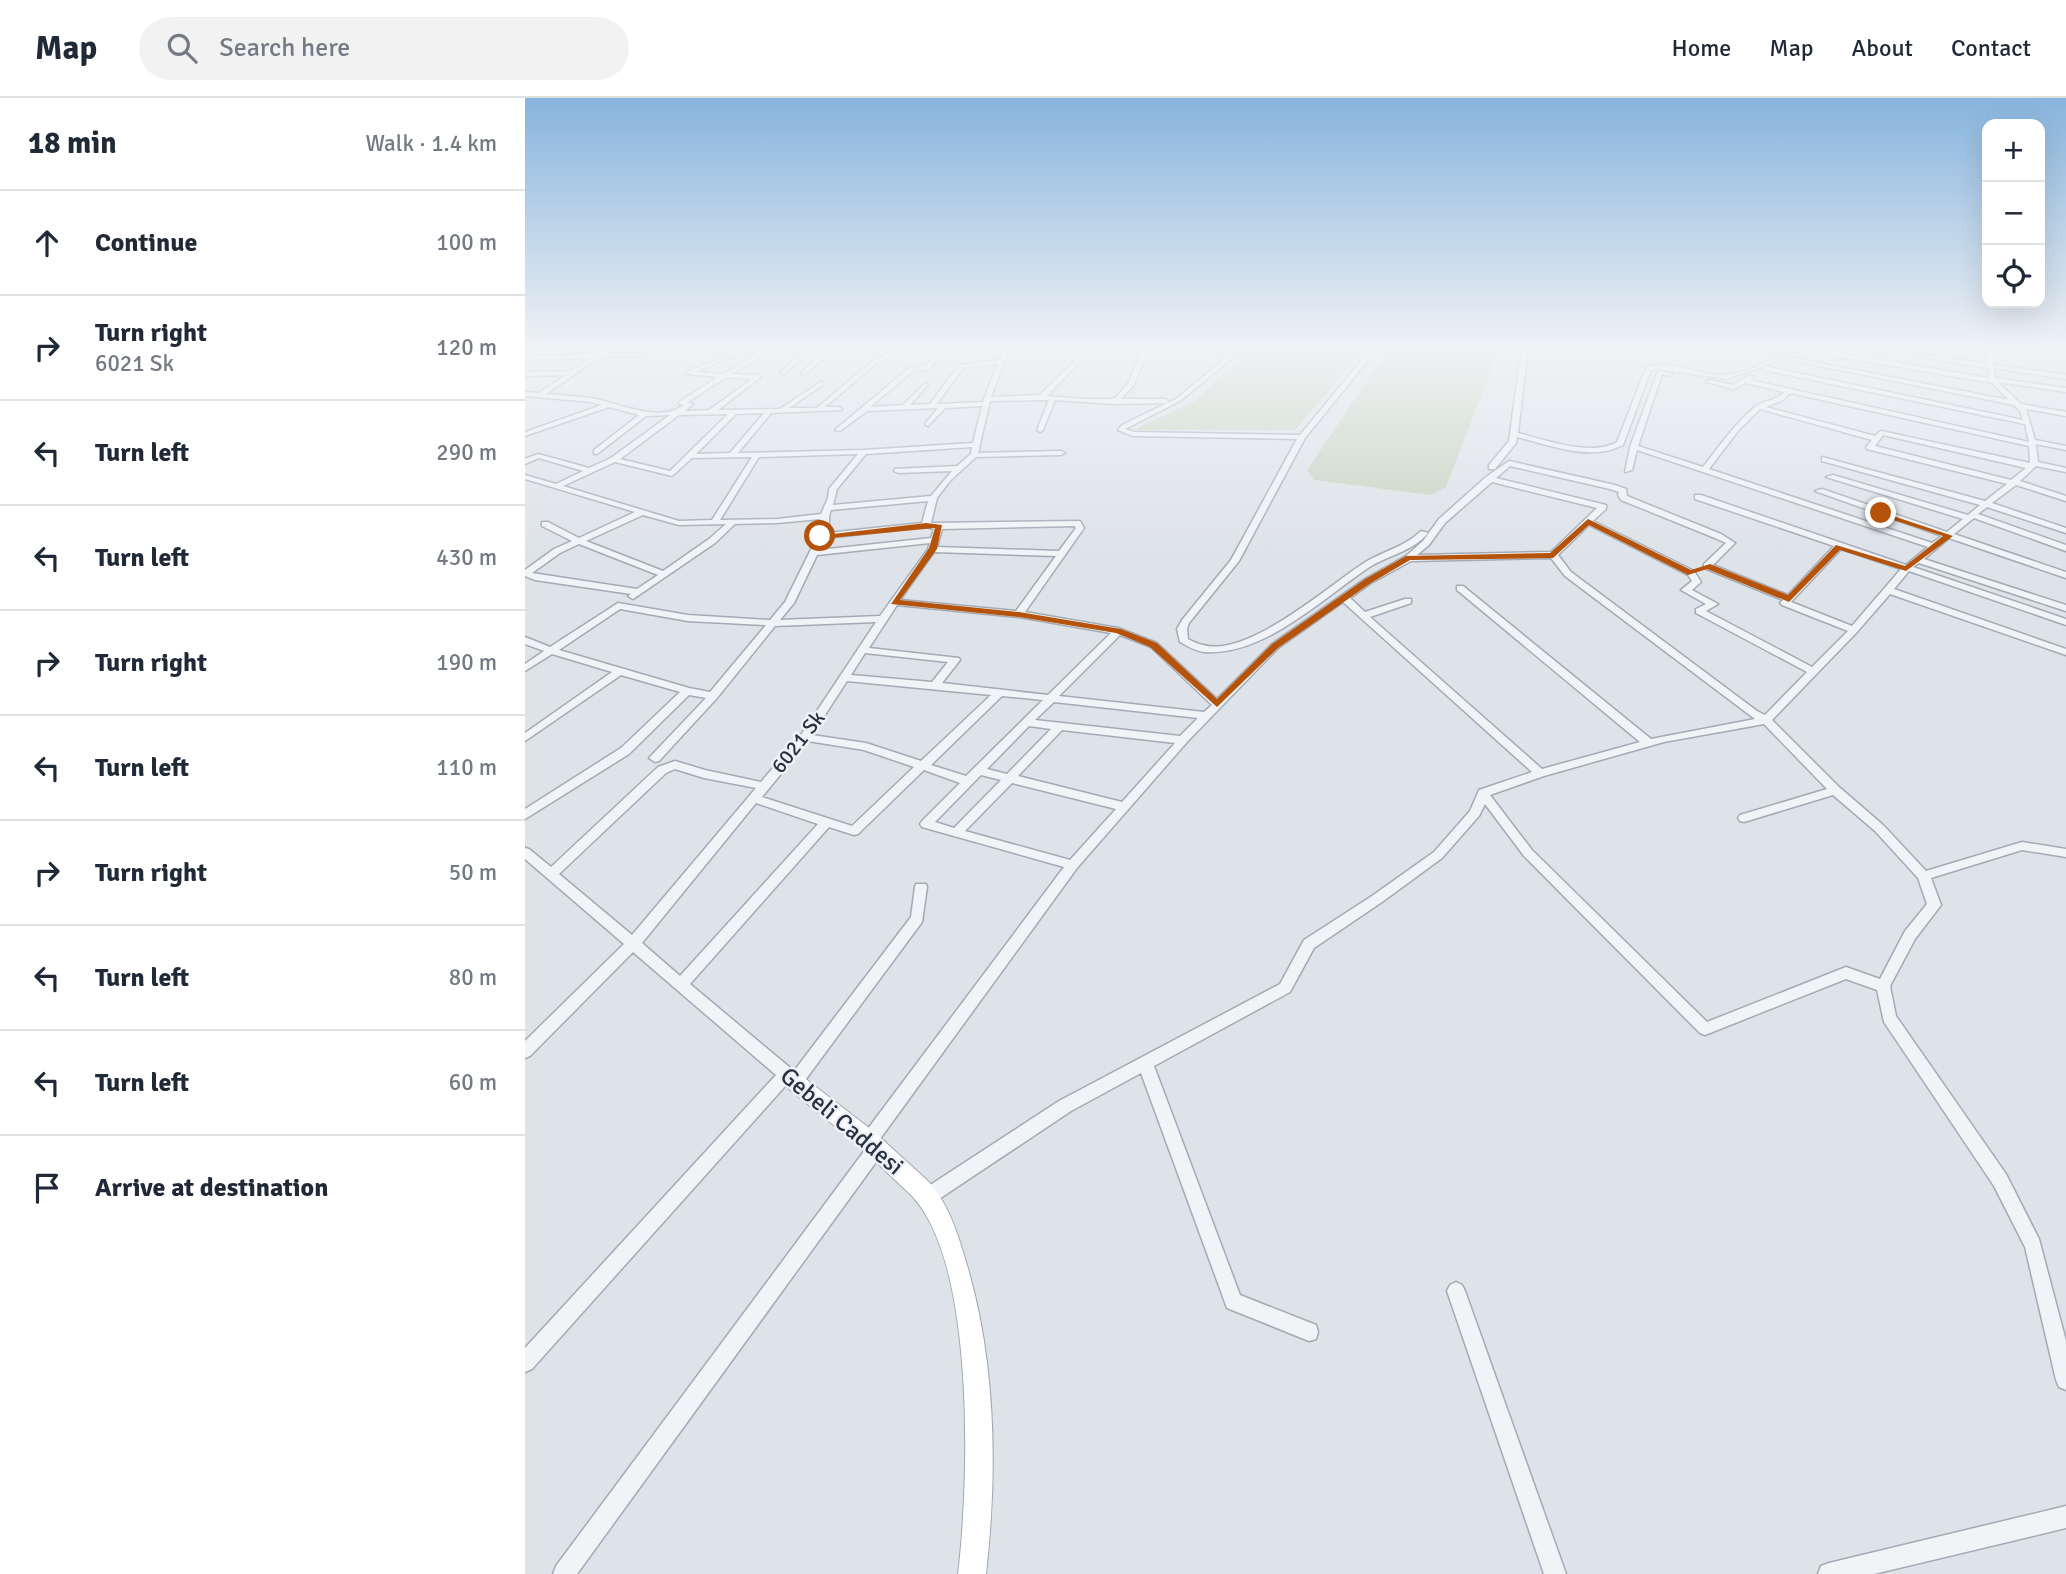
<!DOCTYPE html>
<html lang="en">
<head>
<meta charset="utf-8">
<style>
	:root { --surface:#fff; --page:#f2f2f3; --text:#1f2937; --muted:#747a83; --line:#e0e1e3 }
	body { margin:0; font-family:Signika,sans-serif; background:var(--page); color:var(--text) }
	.controls { position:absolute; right:21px; top:21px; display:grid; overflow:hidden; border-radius:14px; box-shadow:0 7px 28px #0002 }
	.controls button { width:63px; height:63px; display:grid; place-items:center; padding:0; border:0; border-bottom:2px solid var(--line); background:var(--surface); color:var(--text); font:35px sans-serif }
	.stop { position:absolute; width:21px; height:21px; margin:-16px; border:5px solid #b45309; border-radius:50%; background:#fff }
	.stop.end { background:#b45309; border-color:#fff; box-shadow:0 2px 7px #0008 }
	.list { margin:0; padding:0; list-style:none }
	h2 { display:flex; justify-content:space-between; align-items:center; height:91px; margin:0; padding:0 28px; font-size:30px }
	h2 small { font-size:23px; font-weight:400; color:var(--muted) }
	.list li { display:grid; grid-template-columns:46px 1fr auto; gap:21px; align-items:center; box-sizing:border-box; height:105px; padding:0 28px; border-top:2px solid var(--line) }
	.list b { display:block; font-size:26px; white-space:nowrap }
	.list p { margin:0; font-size:23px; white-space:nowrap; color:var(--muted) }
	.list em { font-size:23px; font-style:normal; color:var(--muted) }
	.icon { flex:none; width:38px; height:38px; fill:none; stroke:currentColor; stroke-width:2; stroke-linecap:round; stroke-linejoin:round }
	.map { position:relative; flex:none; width:1541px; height:1476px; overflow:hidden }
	header { display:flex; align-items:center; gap:42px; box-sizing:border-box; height:98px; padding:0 35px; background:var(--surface); border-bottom:2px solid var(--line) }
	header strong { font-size:33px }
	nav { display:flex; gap:38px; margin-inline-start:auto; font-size:24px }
	.search { width:490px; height:63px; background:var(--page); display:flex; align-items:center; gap:18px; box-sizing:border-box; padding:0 24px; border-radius:38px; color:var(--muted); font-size:26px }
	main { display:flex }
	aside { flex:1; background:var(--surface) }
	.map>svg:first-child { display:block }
	.green { fill:#c5d4bf }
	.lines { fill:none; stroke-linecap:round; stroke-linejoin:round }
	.minor-casing { stroke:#a3aab4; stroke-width:3 }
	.major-casing { stroke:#9da8b6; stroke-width:2 }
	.minor { fill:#f1f4f7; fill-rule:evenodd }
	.major { fill:#fff; fill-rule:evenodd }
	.route { fill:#b45309 }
	.labels { text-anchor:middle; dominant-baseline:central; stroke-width:5; stroke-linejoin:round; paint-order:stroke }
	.street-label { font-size:21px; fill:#263142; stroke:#eef2f7 }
	.near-street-label { font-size:24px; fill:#263142; stroke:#eef2f7 }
</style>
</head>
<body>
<header>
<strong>Map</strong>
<div class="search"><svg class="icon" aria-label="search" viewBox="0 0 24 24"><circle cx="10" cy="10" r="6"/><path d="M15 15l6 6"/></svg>Search here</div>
<nav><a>Home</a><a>Map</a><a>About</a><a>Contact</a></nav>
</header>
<main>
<aside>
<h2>18 min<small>Walk · 1.4 km</small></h2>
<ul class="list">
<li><svg class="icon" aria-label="ahead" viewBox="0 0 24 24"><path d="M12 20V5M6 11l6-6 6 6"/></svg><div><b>Continue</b></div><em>100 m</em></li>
<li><svg class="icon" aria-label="right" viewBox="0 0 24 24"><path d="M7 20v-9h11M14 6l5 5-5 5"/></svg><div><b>Turn right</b><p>6021 Sk</p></div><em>120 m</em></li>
<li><svg class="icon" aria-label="left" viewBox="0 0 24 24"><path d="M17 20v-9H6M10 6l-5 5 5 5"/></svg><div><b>Turn left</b></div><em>290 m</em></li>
<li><svg class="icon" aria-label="left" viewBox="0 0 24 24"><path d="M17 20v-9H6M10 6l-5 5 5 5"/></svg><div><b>Turn left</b></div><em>430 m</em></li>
<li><svg class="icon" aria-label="right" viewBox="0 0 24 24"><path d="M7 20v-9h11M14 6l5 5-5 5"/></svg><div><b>Turn right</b></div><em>190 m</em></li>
<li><svg class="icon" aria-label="left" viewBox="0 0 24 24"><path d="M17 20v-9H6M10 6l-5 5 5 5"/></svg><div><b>Turn left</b></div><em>110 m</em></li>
<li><svg class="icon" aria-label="right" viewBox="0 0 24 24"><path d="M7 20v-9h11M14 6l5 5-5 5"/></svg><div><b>Turn right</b></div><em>50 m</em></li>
<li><svg class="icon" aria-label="left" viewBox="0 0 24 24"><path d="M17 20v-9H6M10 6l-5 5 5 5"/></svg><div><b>Turn left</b></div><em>80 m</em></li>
<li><svg class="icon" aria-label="left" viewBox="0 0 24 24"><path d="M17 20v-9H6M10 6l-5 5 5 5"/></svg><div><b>Turn left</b></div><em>60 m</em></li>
<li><svg class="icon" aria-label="arrive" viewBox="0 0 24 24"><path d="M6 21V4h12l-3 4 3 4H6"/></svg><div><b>Arrive at destination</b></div></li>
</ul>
</aside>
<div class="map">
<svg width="1541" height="1476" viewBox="0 0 1541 1476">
	<rect width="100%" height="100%" fill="#dee3e9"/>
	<path class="green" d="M729 248H841L770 332H608L670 303Z
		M866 248H975L921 389 906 397 789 382 782 372Z"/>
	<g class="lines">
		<defs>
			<path id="minor" d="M83 248H90L80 256 365 248 362 250 308 252 278 278 276 275 301 252H288L257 277 255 274 281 252 242 254 207 276 233 277 236 279 193 312 255 311 297 283 299 286 264 310H292L346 264 364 255 368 248H374L368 257 350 266 300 309H314L317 311 316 312 246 315 213 355 339 352 448 345 457 308 420 310 403 328 400 326 413 310 342 313 315 333 310 332 384 270 401 268 415 248H421L405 271 388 273 345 309 378 307 400 285 403 287 385 307 405 306 434 267 474 262 479 248H485L466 299 515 297 565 248H571L522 298 559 301H589L603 286 619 248H625L609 287 596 301H641L644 304 651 301 715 248H722L655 303 600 331 609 334 775 337 840 258 846 248H852L845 260 780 340 714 463 664 525 662 531 663 541C667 543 673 546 678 547 723 560 803 488 839 465 858 453 880 449 896 433L903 435C887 454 863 457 843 470 797 501 739 558 679 554 671 553 662 548 655 544L652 531 657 522 706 462 772 341 608 338 593 332 597 327 642 305 590 306 530 302 518 332 515 334 512 332 524 302 465 303 453 355 536 353 540 355 536 357 451 359 425 383 412 400 406 425 555 423 559 430 500 514 593 530 632 545 692 601 747 546 840 481 881 458 898 443 914 421 961 379 984 363 1090 387 1101 391 1102 398 1196 436 1210 445 1188 467 1263 497 1309 448 1170 401V397H1176L1381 467 1403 449 1112 352 1107 372 1100 374 1105 349 1133 273 1148 276 1145 278 1137 276 1113 348 1178 369C1194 349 1209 326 1230 309 1239 302 1251 303 1259 294L1220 285 1209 291 1181 284 1184 282 1208 287 1226 277 1229 279 1225 282 1504 344 1500 326 1239 272 1237 269 1201 281 1133 271 1126 272 1098 347C1066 364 1024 347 992 339L991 345 970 371H964V367L984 343 997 248H1003L993 335C1020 342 1066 359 1092 344L1121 270C1146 260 1176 279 1202 277 1227 275 1252 257 1274 248H1282L1239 268 1498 322 1495 313 1489 307 1260 261 1263 259 1484 302 1467 285 1286 254 1273 259 1270 257 1291 248H1299L1293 251 1464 280 1463 270 1324 248H1339L1463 266 1462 257 1413 248H1427L1463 254 1468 248H1474L1468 256 1469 267 1541 277V281L1469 270 1470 280 1541 290V294L1473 284 1496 306 1541 314V318L1501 311 1510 342 1541 348V352L1511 346 1513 364 1541 370V374L1511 368 1495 383 1541 398V403L1491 387 1467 405 1541 430V435L1462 409 1453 416 1541 447V453L1449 420 1429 436 1541 474V480L1424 440 1399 461 1541 507V513L1394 465 1388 469 1541 521V527L1384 473 1369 491 1541 551V557L1365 496 1332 534 1247 622 1314 689 1358 727 1401 773 1497 744 1541 751V759L1497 752 1406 780 1416 807 1390 841 1365 888 1371 918 1481 1076 1514 1141 1541 1243V1292L1534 1289 1531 1282 1500 1149 1469 1088 1359 924 1352 892 1321 881 1185 935 1180 937 1175 935 999 758 960 706 954 718 917 760 857 804 789 850 765 894 629 968 715 1197 791 1227 793 1234 791 1241 784 1243 702 1210 616 975 546 1013 408 1105 402 1107 396 1105 394 1099 396 1093 534 1003 755 886 779 842 847 798 909 754 945 713 954 692 1007 674 818 504 753 550 662 644 552 770 355 1041 359 1043 361 1048 359 1053 52 1476H28L31 1468 343 1048 339 1046 337 1041 339 1036 539 769 397 729 395 726 397 723 435 685 399 672 333 736 329 737 304 729 165 886 269 973 386 819 390 789 391 786H401L402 789 397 824 275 989 270 991 262 986 7 1271 0 1274V1250L251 977 108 854 5 958 0 960V943L99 846 0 761V750L4 751 26 769 133 669 150 663 180 672 236 684 276 637 351 524 250 528 192 600 134 663 130 664 124 660 181 600 164 597 104 656 0 721V711L96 650 155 594 96 577 0 643V635L87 574 27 556 0 573V566L19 553 0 546V539L25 549 93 505 163 517 245 522 260 504 297 429 295 421 252 425 210 426 190 445 108 501 103 498 106 496 10 482 0 478V472L29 451 47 443 17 428V424H23L54 440 110 414 0 381V377L31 386 58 373 14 360 0 366V361L13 356 64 370 86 360 145 317 121 318 72 356H69V352L114 317 84 309 0 338V334L77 307 66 304 0 298V294L14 295 41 277 0 278V274L46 273 66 260 0 262V258L72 256ZM234 254 199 276 170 274 216 255ZM208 255 161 274V276L193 279 154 304V306L159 307C134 326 92 304 65 300 51 298 36 297 21 296L74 259ZM472 266 458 304 412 306 438 270ZM201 279 227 281 184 312 160 313 168 306 163 304ZM1265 295 1504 348 1505 365 1356 333 1350 338 1241 309 1258 302ZM1235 311 1347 342 1341 349 1342 351 1482 386 1460 403 1297 359V363L1455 407 1443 417 1308 377 1301 379 1438 421 1422 434 1297 391 1290 393 1417 438 1407 445 1184 371 1213 333ZM239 315 205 355 171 356 211 316ZM203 316 145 373 95 361 154 317ZM1358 337 1501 370 1486 382 1350 348ZM447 349 446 356 432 368 370 371 369 373 373 375 427 373 406 398 308 407 312 391 341 356ZM333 356 304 391 303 400 296 416 252 421 195 422 234 359ZM227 359 187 422 154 423 38 388 90 364 147 378 167 360ZM985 368 1085 391 1094 394 1093 397 1096 402 1190 440 1201 445 1179 466V470L1258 502 1255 505 1257 507 1323 533 1287 569 1181 513 1193 506 1167 492 1176 484 1169 473 1068 423 1081 411V407L971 380ZM967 384 1072 410 1026 454 892 457 904 447 920 425ZM403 403 397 425 302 435C306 427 302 420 306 412ZM118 417 154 427 201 426 184 441 138 473 61 443ZM1064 427 1163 477 1167 483 1156 492 1181 506 1171 511V515L1282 574 1240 617 1232 613 1046 474 1033 457ZM549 428 551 430 534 453 412 449 417 431ZM401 429 409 431 406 440 294 452 300 440ZM405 445 403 451 355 518 255 522 269 505 292 457ZM54 446 133 477 112 491 7 475 35 455ZM1316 451 1376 471 1327 528 1266 504ZM409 454 531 458 491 513 375 502ZM1026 460 1040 478 1230 621 1126 641 938 488H932V492L1115 644 1017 671 845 519 886 505V501H880L840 514 825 500 846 485 886 463ZM372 507 494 519 586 535 523 597 417 585 435 562 434 560 344 550ZM95 511 163 523 241 527 185 594 164 590 34 552ZM595 537 626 549 687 607 679 614 534 598ZM340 555 423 564 407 584 326 577ZM322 583 466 597 396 663 341 645 287 637ZM477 598 518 602 441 678 406 667ZM529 604 673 620 655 638 510 622ZM1239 626 1302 691 1215 717 1213 720 1215 723 1219 724 1308 697 1350 733 1393 780 1402 806 1380 833 1355 881 1321 869 1182 924 1007 752 965 697 1019 678 1139 644ZM504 628 526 631 482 676 462 671ZM537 632 650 645 597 704 493 678ZM283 643 339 652 389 669 327 728 237 699ZM150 671 179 680 231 690 107 837 34 776 141 675ZM456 677 476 682 429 730 410 724ZM487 685 591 711 545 762 440 733ZM231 705 293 726 155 878 117 845Z
				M538 248H544L541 253 536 252Z
				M633 248H663L701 252 698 254Z
				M1507 248 1541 252V256L1510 250Z
				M931 1184 937 1187 940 1193 1041 1476H1019L922 1193 925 1187Z
				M1541 1408V1430L1349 1476H1293L1296 1468 1304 1465Z"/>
			<path id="major" d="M270 975 277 978 348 1033 403 1083C421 1102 431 1130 438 1154 471 1256 473 1370 461 1476H433C444 1387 451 1166 387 1098L333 1047 263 990 260 984 263 978Z"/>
		</defs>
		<use href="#minor" class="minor-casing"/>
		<use href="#major" class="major-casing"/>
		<use href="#minor" class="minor"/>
		<use href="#major" class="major"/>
	</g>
	<linearGradient id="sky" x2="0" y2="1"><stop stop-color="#87b4dd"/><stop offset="0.55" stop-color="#f0f2f5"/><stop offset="1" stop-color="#f0f2f5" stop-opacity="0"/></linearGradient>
	<rect width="1541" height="455" fill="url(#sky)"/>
	<path class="route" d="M1353 413 1428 438 1381 473 1315 452 1264 504 1182 471 1163 477 1064 427 1028 460 885 462 846 485 753 550 692 609 625 549 591 535 494 519 366 506 404 450 410 430 295 441 291 438 401 425 417 427 412 451 375 502 494 514 596 531 632 545 692 601 747 546 840 481 881 458 1025 455 1063 421 1166 472 1185 466 1263 497 1311 447 1380 468 1418 438 1353 417Z"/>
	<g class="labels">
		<g class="street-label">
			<text transform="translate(273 644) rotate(-52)">6021 Sk</text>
		</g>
		<g class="near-street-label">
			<text transform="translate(317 1023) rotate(40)">Gebeli Caddesi</text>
		</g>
	</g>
</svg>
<div class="controls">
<button>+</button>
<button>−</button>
<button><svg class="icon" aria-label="locate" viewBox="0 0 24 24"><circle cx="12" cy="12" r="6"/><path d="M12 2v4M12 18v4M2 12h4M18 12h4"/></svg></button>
</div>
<div class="stop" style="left:295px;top:438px"></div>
<div class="stop end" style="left:1356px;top:415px"></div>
</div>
</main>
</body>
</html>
